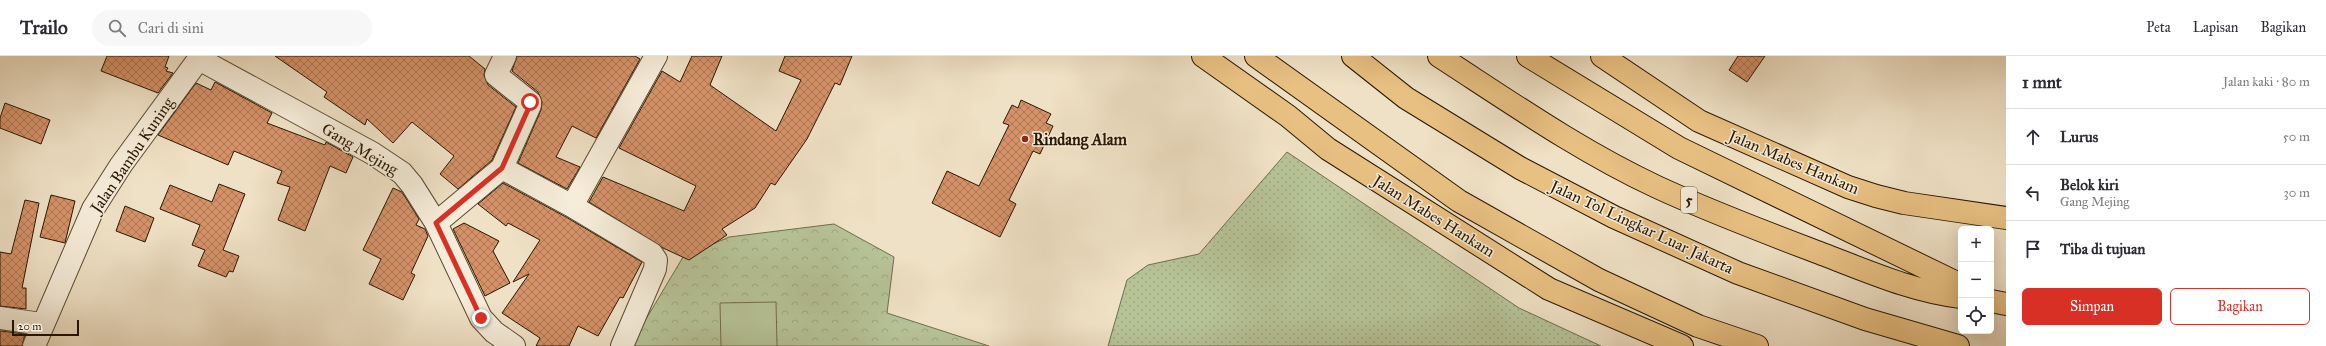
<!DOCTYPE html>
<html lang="id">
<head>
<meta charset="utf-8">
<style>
	:root { --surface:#fff; --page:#f7f7f7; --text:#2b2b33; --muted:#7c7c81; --line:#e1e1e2; --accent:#d93025 }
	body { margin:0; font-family:"IM FELL Great Primer",serif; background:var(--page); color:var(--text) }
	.controls { position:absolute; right:12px; bottom:12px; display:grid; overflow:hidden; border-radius:6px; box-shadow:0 4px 16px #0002 }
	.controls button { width:36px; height:36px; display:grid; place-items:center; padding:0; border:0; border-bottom:1px solid var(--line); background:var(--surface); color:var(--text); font:20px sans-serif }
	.scale { position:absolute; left:12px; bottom:10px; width:67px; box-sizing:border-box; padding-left:4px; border:2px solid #291701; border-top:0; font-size:11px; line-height:14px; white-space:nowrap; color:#291701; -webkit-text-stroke:3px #f5ecd9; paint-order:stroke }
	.stop { position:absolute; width:12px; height:12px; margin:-9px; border:3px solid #d93025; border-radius:50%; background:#fff }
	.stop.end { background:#d93025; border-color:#fff; box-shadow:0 1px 4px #0008 }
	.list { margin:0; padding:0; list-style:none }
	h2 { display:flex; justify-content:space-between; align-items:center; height:52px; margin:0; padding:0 16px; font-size:17px }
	h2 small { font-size:13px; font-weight:400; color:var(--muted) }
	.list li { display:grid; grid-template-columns:26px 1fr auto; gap:12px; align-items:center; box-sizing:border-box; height:56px; padding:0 16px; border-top:1px solid var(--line) }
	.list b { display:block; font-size:15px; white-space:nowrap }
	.list p { margin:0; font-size:13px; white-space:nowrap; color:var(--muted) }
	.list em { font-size:13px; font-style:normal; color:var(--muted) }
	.actions { display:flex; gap:8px; padding:12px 16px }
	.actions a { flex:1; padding:9px 0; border:1px solid var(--accent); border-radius:6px; text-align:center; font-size:14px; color:var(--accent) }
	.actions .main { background:var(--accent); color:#fff }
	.icon { flex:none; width:22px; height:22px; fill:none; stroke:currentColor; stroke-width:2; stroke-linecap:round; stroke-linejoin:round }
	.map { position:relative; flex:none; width:2006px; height:290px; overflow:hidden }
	header { display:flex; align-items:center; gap:24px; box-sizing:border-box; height:56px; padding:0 20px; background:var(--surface); border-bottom:1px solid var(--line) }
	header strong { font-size:19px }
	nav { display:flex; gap:22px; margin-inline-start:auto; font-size:14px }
	.search { width:280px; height:36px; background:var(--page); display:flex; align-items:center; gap:10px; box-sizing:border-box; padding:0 14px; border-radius:22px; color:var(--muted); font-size:15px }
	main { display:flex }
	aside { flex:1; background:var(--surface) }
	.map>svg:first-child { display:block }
	.grass { fill:url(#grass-dots); stroke:#706d4c }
	.park { fill:url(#park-crowns); stroke:#706d4c }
	.pitch { fill:#b6c397; stroke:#706d4c }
	.building { fill:url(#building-cross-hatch); stroke:#291701 }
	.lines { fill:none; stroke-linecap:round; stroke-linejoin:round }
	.minor-casing { stroke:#5a4a32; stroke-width:24 }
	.primary-casing { stroke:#291701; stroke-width:24 }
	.motorway-casing { stroke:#291701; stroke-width:24 }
	.minor { stroke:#f5ecd9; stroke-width:22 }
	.primary { stroke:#e8c082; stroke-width:22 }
	.motorway { stroke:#e8c082; stroke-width:22 }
	.route { stroke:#d93025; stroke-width:5 }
	.poi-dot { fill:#8f2418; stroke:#f5ecd9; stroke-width:1.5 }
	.labels { text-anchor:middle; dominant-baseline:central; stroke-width:3; stroke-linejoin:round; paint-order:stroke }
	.shield { fill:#f5ecd9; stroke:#665742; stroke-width:1 }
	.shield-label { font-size:15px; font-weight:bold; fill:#291701 }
	.poi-label { font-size:16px; font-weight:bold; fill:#291701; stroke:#f5ecd9; text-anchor:start }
	.street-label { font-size:16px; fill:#291701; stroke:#f5ecd9 }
</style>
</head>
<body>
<header>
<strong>Trailo</strong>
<div class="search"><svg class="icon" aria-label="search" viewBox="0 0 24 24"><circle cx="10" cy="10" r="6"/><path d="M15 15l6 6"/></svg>Cari di sini</div>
<nav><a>Peta</a><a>Lapisan</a><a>Bagikan</a></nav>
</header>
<main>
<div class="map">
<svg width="2006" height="290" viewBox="0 0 2006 290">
	<defs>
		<pattern id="grass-dots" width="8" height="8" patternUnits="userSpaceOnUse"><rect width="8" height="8" fill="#b6c397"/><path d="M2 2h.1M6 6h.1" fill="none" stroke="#9ca780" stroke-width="1.8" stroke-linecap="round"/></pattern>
		<pattern id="park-crowns" width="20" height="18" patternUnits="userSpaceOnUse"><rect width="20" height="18" fill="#b6c397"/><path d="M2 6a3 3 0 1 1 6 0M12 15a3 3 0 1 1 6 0" fill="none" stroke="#9ca780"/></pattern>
		<pattern id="building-cross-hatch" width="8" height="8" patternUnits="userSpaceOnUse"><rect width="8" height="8" fill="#d59269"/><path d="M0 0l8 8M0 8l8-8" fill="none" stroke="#ad7654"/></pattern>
	</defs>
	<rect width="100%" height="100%" fill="#efe1c5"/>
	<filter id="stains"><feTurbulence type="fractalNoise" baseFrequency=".005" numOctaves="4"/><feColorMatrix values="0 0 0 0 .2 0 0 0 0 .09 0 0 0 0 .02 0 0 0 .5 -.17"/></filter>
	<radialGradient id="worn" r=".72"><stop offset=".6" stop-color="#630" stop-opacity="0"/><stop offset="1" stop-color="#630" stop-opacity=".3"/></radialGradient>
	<path class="grass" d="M1287 96 1519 252 1601 290H1108L1127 224 1148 209 1199 198Z"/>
	<path class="park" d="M834 168 894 201 887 257 989 290H630L683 201 729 181Z"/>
	<path class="pitch" d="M776 246 777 290H721L720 247Z"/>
	<path class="building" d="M107 0H169L165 11 168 12 166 15 173 17 158 37 101 15Z
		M275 0H469L485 13 484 19 488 29 516 51 492 104 458 133 440 118 454 100 412 66 393 87 367 63 365 69 324 41 327 36Z
		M517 0H635L640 3 596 82 572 70 556 101 580 111 567 133 518 107 541 54 542 46 538 36 512 15Z
		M692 0H722L710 29 776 75 801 24 779 15 785 0H852L840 29 835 27 807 83 775 129 771 127 755 152 722 173 727 179 689 204 663 192 589 146 603 121 684 155 696 130 619 92 662 15 680 26Z
		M1738 0H1765L1747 26 1729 14Z
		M215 26 272 57 267 67 325 89 326 86 353 101 346 117 330 110 305 175 278 164 290 131 277 127 282 115 234 95 228 109 158 79 196 27 211 34Z
		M1021 44 1051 58 1046 67 1053 70 1040 98 1033 95 1009 144 1016 148 1000 181 932 147 947 115 979 130 1009 69 1003 67 1012 49 1018 52Z
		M5 47 50 64 41 88 0 72V62Z
		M503 127 566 161 642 206 623 242 620 241 598 280 578 270 569 290H536L540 282 502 257 529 218 513 226 540 184 508 167 506 170 478 148Z
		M219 128 245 138 223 194 239 200 233 216 229 215 226 221 198 210 205 194 192 189 200 169 160 153 170 129 212 146Z
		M393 132 402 136 419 163 416 169 425 173 428 180 411 217 415 219 403 244 369 228 381 203 363 194Z
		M51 139 75 145 65 187 40 181Z
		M25 144 39 147 22 232H26V253L0 250V196L11 198Z
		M125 150 154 162 145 186 116 175Z
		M464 167 499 185 493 195 510 227 485 240 453 173Z
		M0 275 25 278 22 290H0Z"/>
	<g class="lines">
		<defs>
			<path id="minor" d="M199 3 372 97 402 117 412 129 436 167 481 262 494 276 514 290
				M502 112 530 49V46L496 19 505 0
				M572 150 656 0
				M436 167 502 112 572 150 652 198 656 204 655 213 622 290
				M0 262 41 268
				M34 290 93 153 121 109 201 0"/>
			<path id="primary" d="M1203 0 1288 60 1328 93 1549 233 1682 290
				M1602 0 1699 65 1848 131 1876 140 1904 147 2006 162"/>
			<path id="motorway" d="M1256 0 1459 145 1599 224 1698 270 1757 290
				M1353 0 1406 42 1520 112 1614 161 1738 217 1865 263 1958 290
				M1439 0C1510 46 1580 95 1657 131 1711 156 1767 177 1822 198 1867 215 1914 236 1961 241
				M1528 0 1679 92 1961 229
				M1991 245 2006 248"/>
		</defs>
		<use href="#minor" class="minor-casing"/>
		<use href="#primary" class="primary-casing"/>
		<use href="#motorway" class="motorway-casing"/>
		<use href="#minor" class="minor"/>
		<use href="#primary" class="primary"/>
		<use href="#motorway" class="motorway"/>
	</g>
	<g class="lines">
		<path class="route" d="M481 262 436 167 502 112 530 49V46"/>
	</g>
	<circle class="poi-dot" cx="1025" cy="83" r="4"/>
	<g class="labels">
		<rect class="shield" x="1681" y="131" width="16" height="26" rx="3"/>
		<g class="shield-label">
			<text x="1689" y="144">5</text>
		</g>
		<g class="poi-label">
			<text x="1033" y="83">Rindang Alam</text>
		</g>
		<g class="street-label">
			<text transform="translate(360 93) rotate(31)">Gang Mejing</text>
			<text transform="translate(132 99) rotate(-56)">Jalan Bambu Kuning</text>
			<text transform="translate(1794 106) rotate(23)">Jalan Mabes Hankam</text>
			<text transform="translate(1434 160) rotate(32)">Jalan Mabes Hankam</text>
			<text transform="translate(1642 171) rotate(25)">Jalan Tol Lingkar Luar Jakarta</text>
		</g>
	</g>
	<rect width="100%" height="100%" filter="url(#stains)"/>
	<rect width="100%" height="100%" fill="url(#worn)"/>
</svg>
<div class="controls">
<button>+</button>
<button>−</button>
<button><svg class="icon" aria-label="locate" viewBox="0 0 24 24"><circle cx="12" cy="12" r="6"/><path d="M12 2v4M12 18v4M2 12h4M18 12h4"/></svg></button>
</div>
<div class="scale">20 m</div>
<div class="stop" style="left:530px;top:46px"></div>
<div class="stop end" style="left:481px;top:262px"></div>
</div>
<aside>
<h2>1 mnt<small>Jalan kaki · 80 m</small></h2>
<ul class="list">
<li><svg class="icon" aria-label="ahead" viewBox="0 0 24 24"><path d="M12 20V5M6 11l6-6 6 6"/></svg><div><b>Lurus</b></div><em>50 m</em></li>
<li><svg class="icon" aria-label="left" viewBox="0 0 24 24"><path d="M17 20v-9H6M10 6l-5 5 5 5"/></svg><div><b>Belok kiri</b><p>Gang Mejing</p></div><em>30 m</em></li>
<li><svg class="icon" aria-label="arrive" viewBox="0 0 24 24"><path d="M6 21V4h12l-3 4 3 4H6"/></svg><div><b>Tiba di tujuan</b></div></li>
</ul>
<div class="actions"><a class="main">Simpan</a><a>Bagikan</a></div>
</aside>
</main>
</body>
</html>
